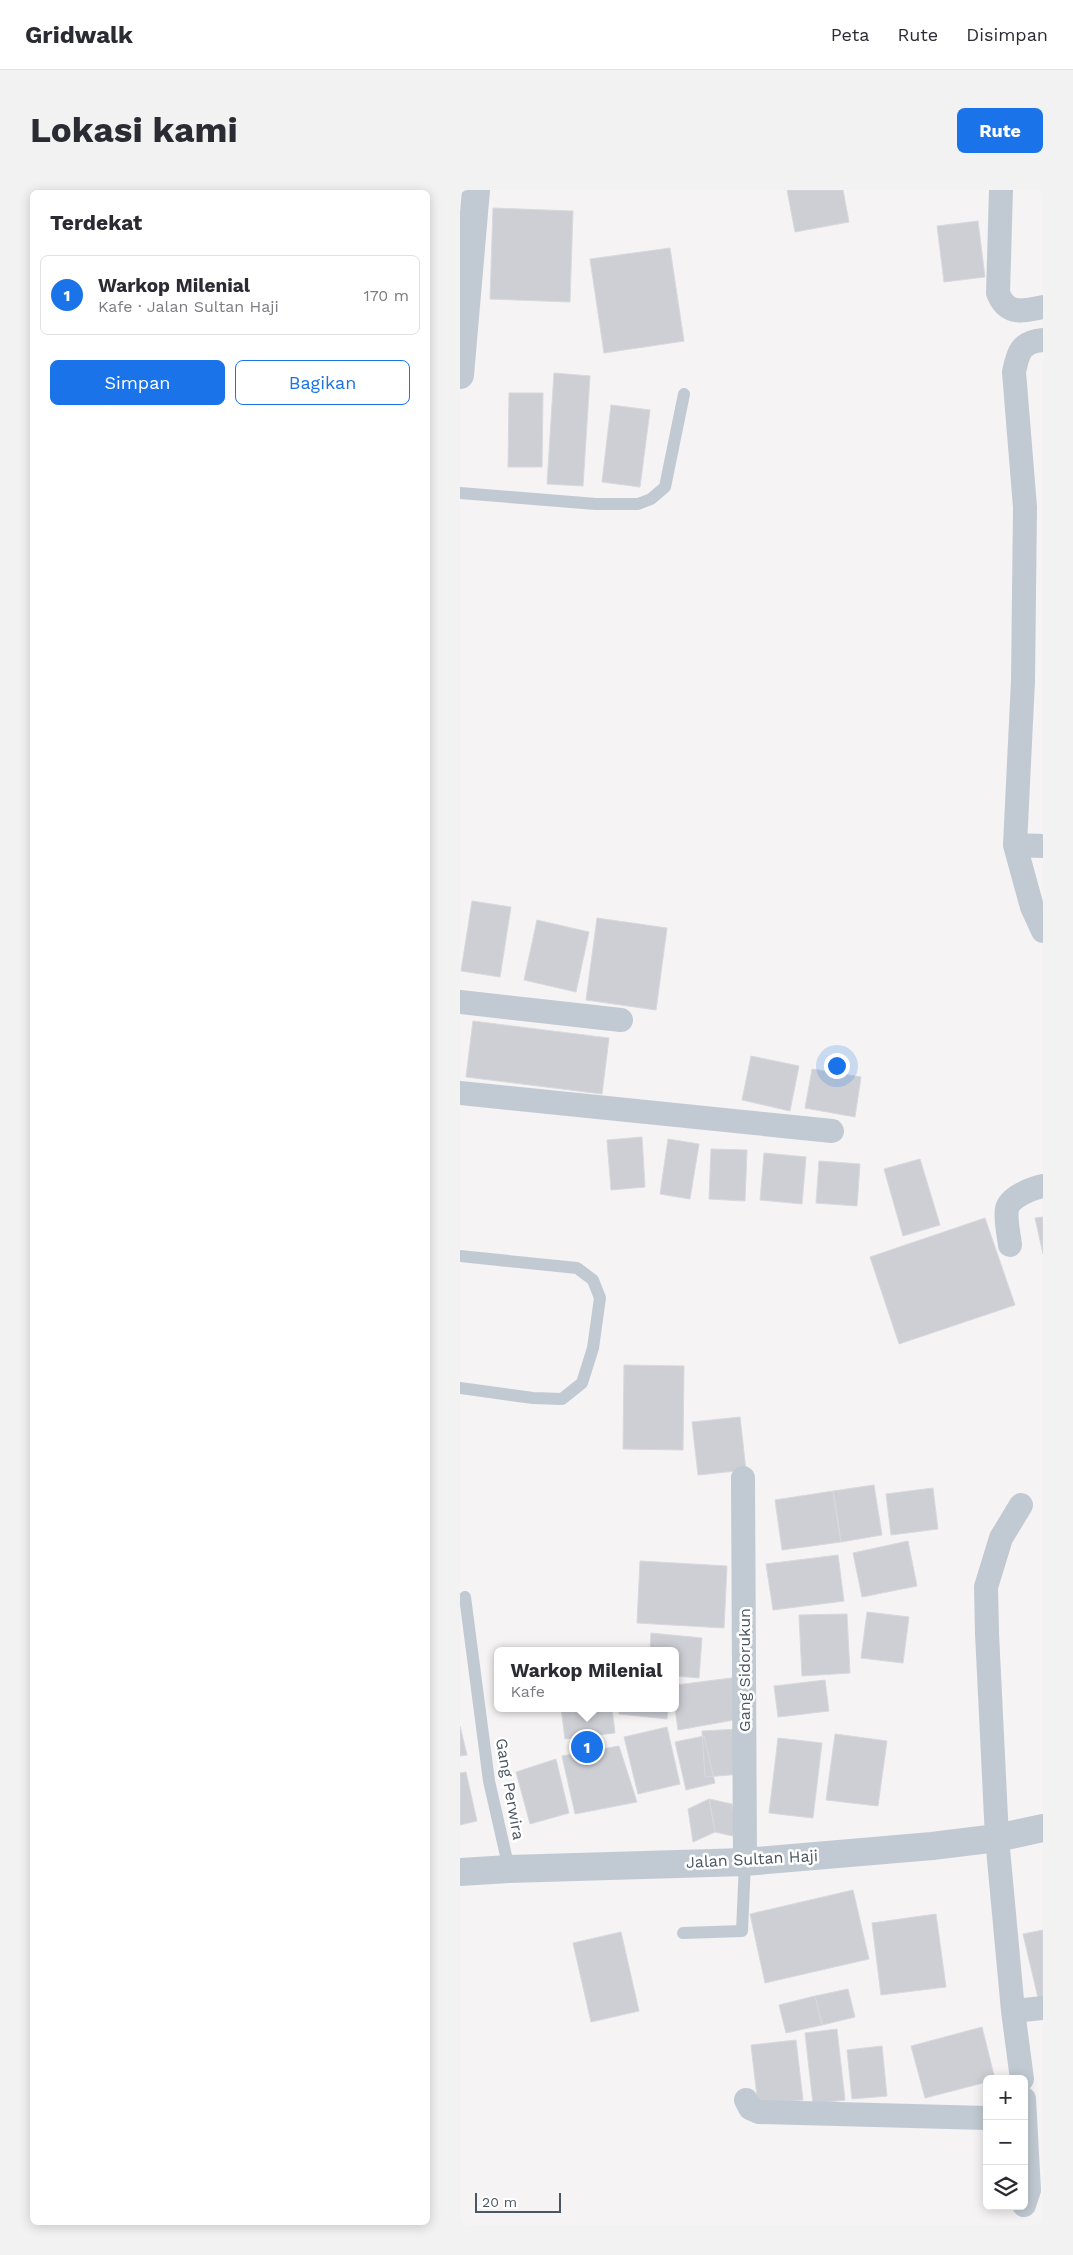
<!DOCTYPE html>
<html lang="id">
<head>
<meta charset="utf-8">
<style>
	:root { --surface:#fff; --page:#f2f2f3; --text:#2b2b33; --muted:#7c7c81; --line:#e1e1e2; --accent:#1a73e8 }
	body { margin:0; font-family:"Work Sans",sans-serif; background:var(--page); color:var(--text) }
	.controls { position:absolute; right:15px; bottom:15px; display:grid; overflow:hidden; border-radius:8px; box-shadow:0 2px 12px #0003 }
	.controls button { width:45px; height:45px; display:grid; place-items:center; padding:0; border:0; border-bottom:1px solid var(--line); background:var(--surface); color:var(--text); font:25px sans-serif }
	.scale { position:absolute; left:15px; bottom:12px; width:86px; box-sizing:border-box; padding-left:5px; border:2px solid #4a5661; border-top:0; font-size:14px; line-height:18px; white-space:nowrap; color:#4a5661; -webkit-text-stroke:4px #fff; paint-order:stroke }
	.you { position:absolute; left:376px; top:875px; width:18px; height:18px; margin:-12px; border:4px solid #fff; border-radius:50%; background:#1a73e8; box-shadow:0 0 0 8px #1a73e833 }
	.badge { display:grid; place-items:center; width:32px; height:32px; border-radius:50%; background:var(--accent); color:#fff; font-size:16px; font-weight:700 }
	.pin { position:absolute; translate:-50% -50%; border:2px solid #fff; box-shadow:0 1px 5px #0006 }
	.popup { position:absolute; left:34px; top:1457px; width:185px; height:65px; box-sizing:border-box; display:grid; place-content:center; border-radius:8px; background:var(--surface); filter:drop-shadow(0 1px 4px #0005); font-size:16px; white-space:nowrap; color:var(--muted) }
	.popup b { font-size:19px; color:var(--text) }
	.popup::after { content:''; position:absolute; left:50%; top:100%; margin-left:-10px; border:10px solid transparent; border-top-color:var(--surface) }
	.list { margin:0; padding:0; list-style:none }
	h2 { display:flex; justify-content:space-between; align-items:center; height:65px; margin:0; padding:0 20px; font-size:21px }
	h2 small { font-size:16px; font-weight:400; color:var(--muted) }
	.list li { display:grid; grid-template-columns:32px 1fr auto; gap:15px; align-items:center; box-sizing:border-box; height:80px; margin:0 10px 10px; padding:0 10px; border:1px solid var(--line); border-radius:8px }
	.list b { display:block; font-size:19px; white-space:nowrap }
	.list p { margin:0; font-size:16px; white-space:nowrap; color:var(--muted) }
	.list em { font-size:16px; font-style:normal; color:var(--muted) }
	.actions { display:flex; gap:10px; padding:15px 20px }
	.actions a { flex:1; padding:11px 0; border:1px solid var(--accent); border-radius:8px; text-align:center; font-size:18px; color:var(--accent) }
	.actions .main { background:var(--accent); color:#fff }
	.icon { flex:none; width:28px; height:28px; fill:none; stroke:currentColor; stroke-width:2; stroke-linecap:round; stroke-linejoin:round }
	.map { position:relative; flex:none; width:583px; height:2035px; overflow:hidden; border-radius:8px }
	header { display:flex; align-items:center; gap:30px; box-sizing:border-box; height:70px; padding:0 25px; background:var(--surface); border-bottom:1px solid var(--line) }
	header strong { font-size:24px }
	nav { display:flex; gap:28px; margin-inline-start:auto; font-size:18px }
	.intro { display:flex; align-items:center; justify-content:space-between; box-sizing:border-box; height:120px; padding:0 30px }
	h1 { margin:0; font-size:35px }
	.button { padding:12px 22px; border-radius:8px; background:var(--accent); color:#fff; font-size:18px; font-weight:700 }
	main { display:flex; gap:30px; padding:0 30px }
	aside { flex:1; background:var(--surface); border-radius:8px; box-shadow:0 2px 12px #0003 }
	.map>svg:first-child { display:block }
	.building { fill:#cdcfd5; stroke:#d7d9de }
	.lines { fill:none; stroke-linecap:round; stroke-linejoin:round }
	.service { stroke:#c1cad2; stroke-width:12 }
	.minor { stroke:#c1cad2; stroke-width:24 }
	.tertiary { stroke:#c1cad2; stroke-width:28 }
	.labels { text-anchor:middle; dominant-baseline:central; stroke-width:5; stroke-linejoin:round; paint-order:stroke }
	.street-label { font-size:16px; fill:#4a5661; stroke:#fff }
</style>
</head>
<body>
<header>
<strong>Gridwalk</strong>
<nav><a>Peta</a><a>Rute</a><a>Disimpan</a></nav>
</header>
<div class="intro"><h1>Lokasi kami</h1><a class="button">Rute</a></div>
<main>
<aside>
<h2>Terdekat<small></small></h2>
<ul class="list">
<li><span class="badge">1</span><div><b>Warkop Milenial</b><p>Kafe · Jalan Sultan Haji</p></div><em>170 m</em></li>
</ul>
<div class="actions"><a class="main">Simpan</a><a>Bagikan</a></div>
</aside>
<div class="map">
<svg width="583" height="2035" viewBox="0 0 583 2035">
	<rect width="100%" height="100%" fill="#f5f3f3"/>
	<path class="building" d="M327 0H383L389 32 335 42Z
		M33 18 113 21 110 112 30 109Z
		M518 31 525 87 484 92 477 36Z
		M210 58 224 151 144 163 130 69Z
		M94 183 130 186 123 296 87 294Z
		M49 203H83L82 277H48Z
		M151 215 190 220 180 297 142 292Z
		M12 711 51 717 40 787 1 781Z
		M137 728 207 738 196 820 126 810Z
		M77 730 129 742 116 802 64 790Z
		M13 831 149 848 142 904 6 887Z
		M291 866 339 876 330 921 282 910Z
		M352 879 401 887 395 927 345 918Z
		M182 947 185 997 151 1000 147 950Z
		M208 949 239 954 230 1009 200 1004Z
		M251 959 287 960 285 1011 249 1009Z
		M304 963 346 967 342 1014 300 1010Z
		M460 969 480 1035 443 1046 424 979Z
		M359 971 400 974 397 1016 356 1013Z
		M583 1027V1064L575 1028Z
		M525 1028 555 1115 439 1154 410 1067Z
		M164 1175 224 1176 223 1260 163 1259Z
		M280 1227 286 1280 238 1285 232 1232Z
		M414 1295 422 1345 381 1352 373 1301Z
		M473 1298 478 1339 431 1345 426 1304Z
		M373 1301 381 1352 322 1360 315 1310Z
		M448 1351 457 1396 402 1407 393 1363Z
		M378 1365 384 1411 313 1420 306 1374Z
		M180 1371 267 1376 264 1438 177 1433Z
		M407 1422 449 1427 443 1473 401 1468Z
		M387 1424 390 1483 342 1486 339 1425Z
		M191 1443 242 1448 239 1488 216 1486V1461H190Z
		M279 1487 274 1530 218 1540 215 1518 216 1495Z
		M365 1490 369 1521 318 1527 314 1496Z
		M101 1518H152L155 1543 105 1549Z
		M159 1518H208L207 1529 159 1524Z
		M0 1536 7 1565 0 1566Z
		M207 1537 220 1594 178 1604 164 1547Z
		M278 1539 281 1584 245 1587 242 1541Z
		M375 1544 427 1551 418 1616 366 1610Z
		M244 1546 255 1593 226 1600 215 1552Z
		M318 1548 362 1553 353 1628 309 1623Z
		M159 1556 177 1612 115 1624 102 1566Z
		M96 1569 109 1623 70 1634 56 1582Z
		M6 1582 17 1631 0 1635V1583Z
		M249 1609 255 1642 233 1652 228 1619Z
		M249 1609 272 1614 277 1647 255 1642Z
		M393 1700 409 1769 305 1793 290 1724Z
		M476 1724 486 1797 421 1805 412 1733Z
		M583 1740V1811L579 1812 563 1744Z
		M161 1742 179 1821 131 1832 113 1753Z
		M388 1799 395 1827 362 1835 355 1806Z
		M355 1806 362 1835 326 1843 319 1815Z
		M522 1837 535 1889H527V1892L465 1908 451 1856Z
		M377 1839 385 1910 353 1914 345 1843Z
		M336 1850 343 1910 298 1915 291 1855Z
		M422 1856 427 1906 392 1909 387 1860Z"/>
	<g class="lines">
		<path class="service" d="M0 303 136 314H178L191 309 205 297 224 204
			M0 1066 117 1078 133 1090 140 1108 133 1158 122 1193 102 1209 73 1208 0 1198
			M5 1407 29 1591 49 1679
			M223 1743 282 1741 285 1672"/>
		<path class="minor" d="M541 0 538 103C547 126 562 121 583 117
			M583 150C561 152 558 162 554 182L565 317 563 491 555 655 572 717 583 741
			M555 655 583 656
			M0 812 161 830
			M0 903 372 941
			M550 1055C549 1045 545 1030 547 1019 549 1007 573 998 583 996
			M283 1288 285 1672
			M561 1315 541 1348 526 1397 527 1443 537 1648 553 1821 562 1889
			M553 1821 583 1818
			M564 1909 569 2000 564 2015
			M286 1910 290 1918 299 1922 527 1928"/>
		<path class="tertiary" d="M0 185 16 0
			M0 1682 49 1679 285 1672 472 1656 537 1648 583 1638"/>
	</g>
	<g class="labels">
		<g class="street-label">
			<text transform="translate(284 1480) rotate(-90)">Gang Sidorukun</text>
			<text transform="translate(50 1599) rotate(80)">Gang Perwira</text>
			<text transform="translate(292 1669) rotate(-3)">Jalan Sultan Haji</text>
		</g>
	</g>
</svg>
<div class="controls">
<button>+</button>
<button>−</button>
<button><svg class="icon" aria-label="layers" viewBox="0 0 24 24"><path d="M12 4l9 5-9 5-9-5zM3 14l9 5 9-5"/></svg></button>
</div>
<div class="scale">20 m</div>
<div class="you"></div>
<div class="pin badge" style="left:127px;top:1557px">1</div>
<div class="popup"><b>Warkop Milenial</b>Kafe</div>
</div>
</main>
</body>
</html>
